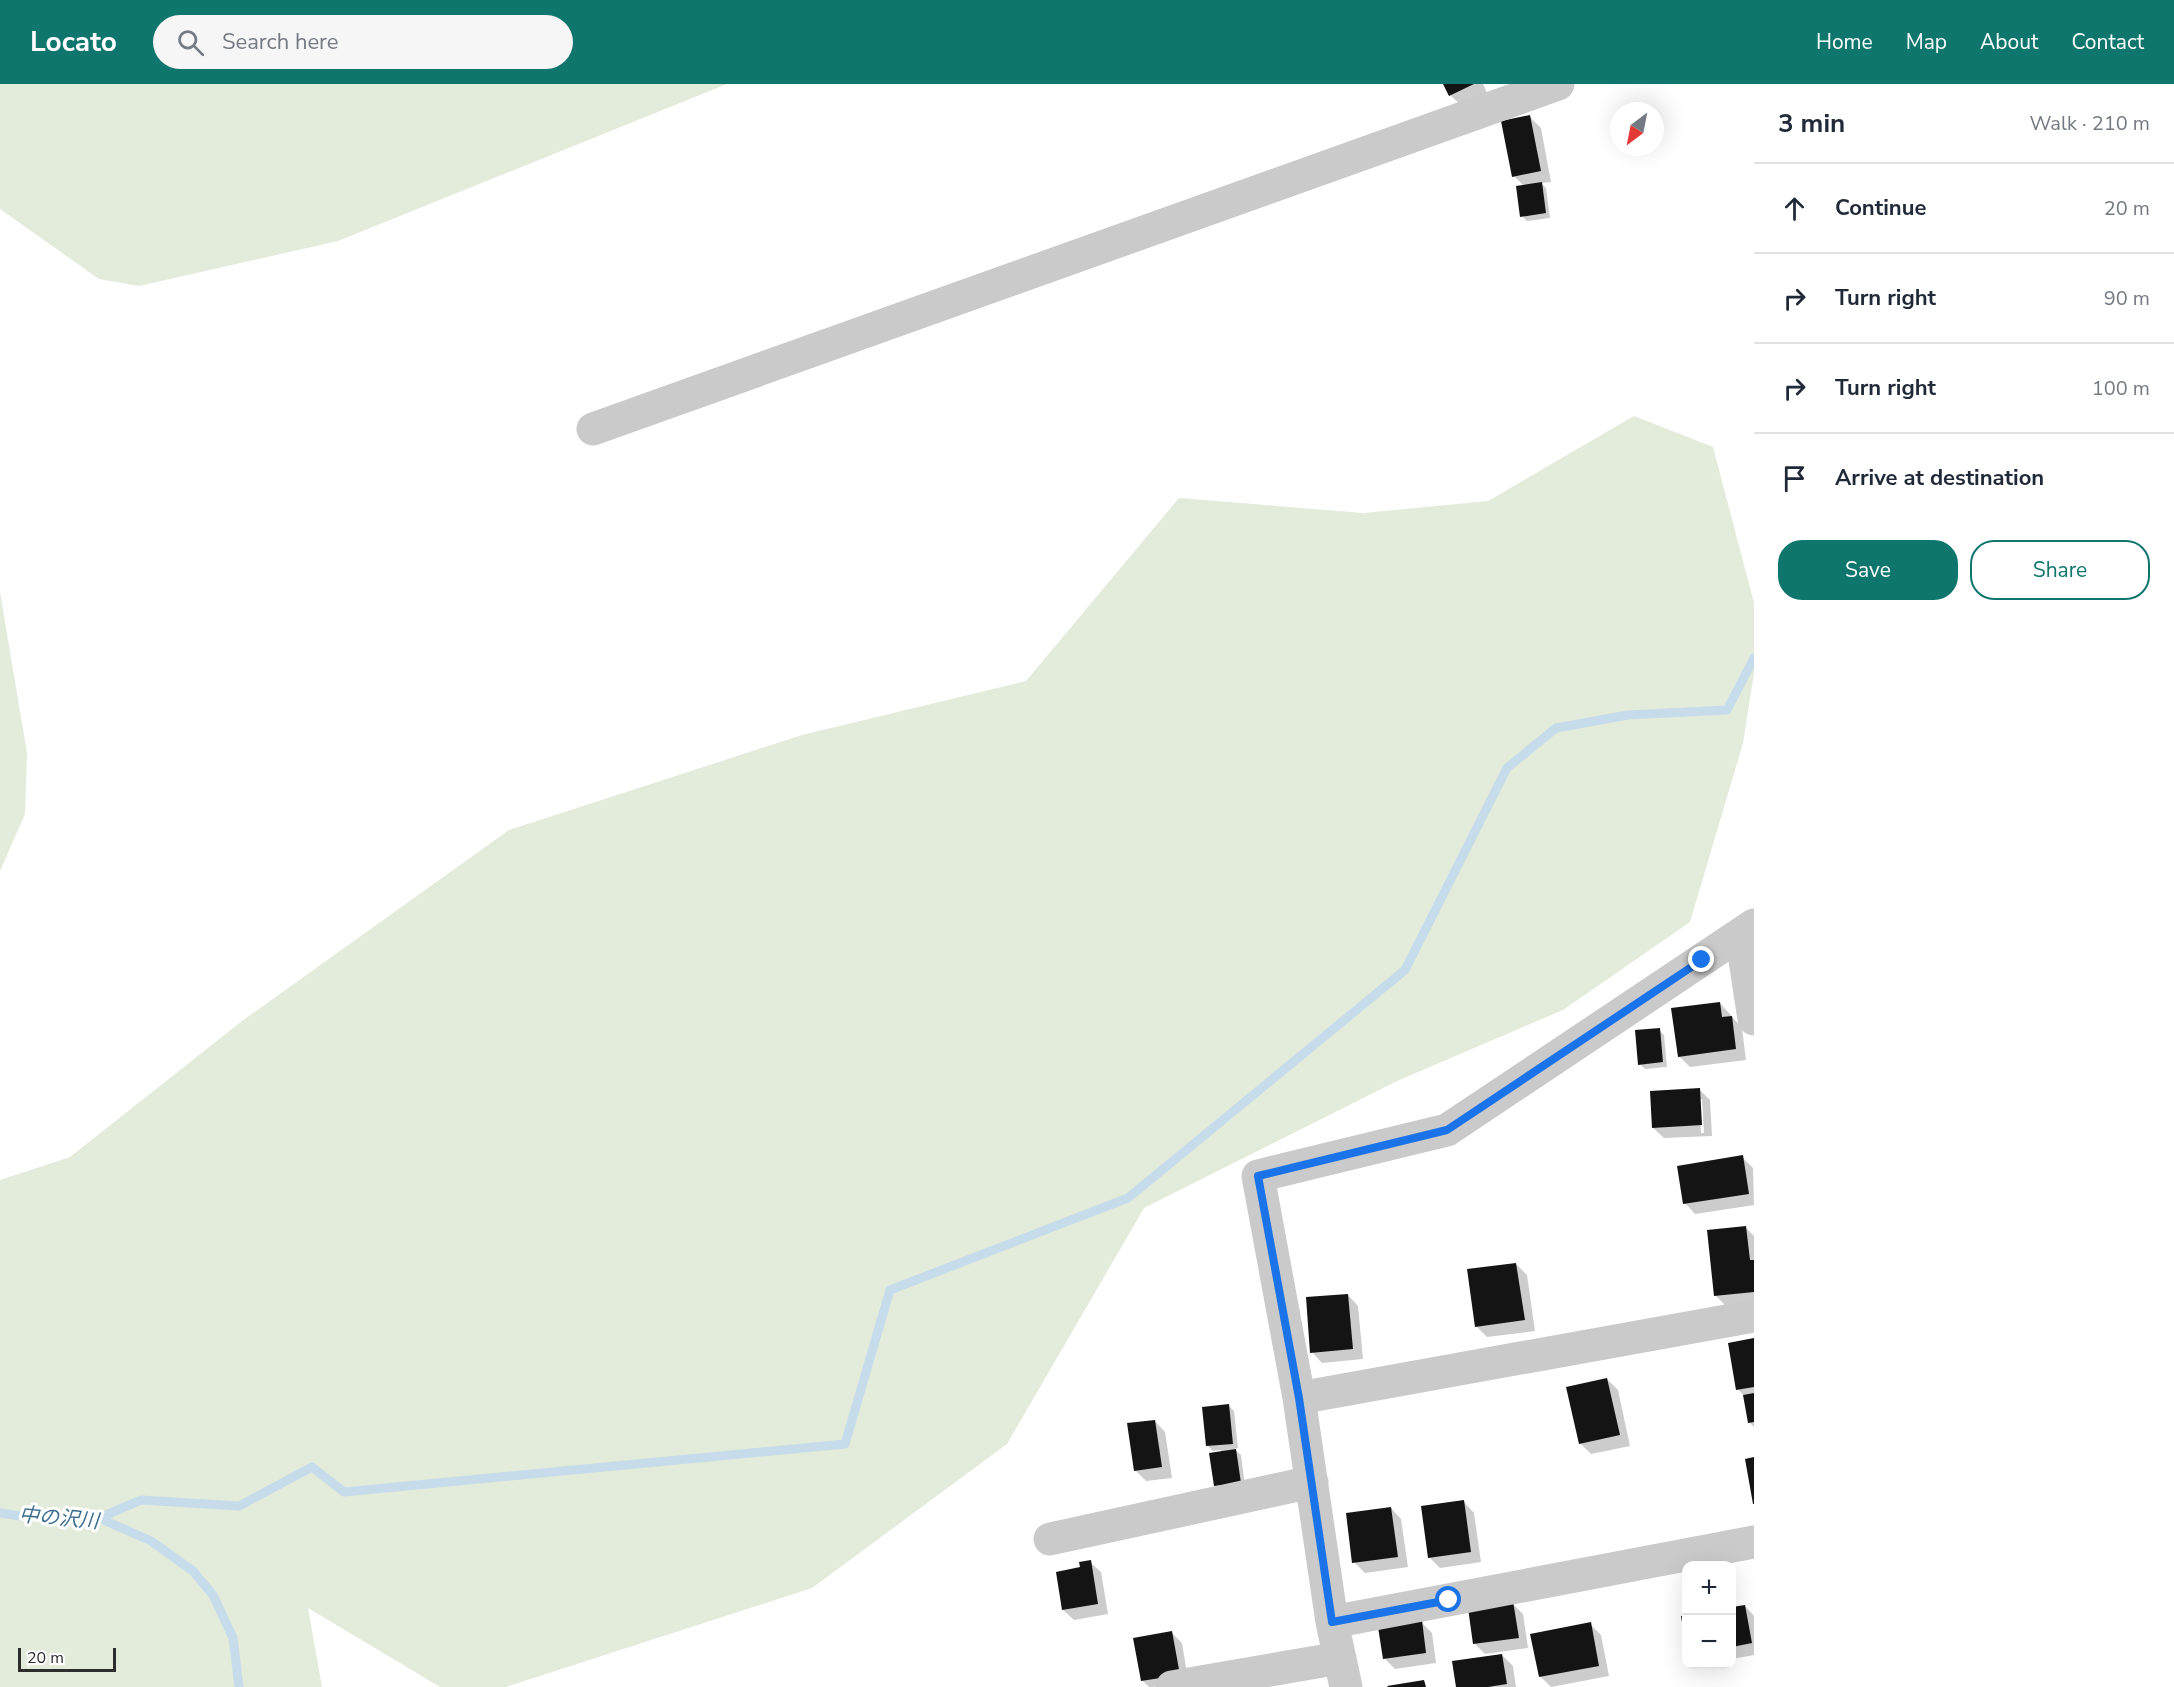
<!DOCTYPE html>
<html lang="en">
<head>
<meta charset="utf-8">
<style>
	:root { --surface:#fff; --page:#f6f6f7; --text:#1f2937; --muted:#747a83; --line:#e0e1e3; --accent:#0f766e }
	body { margin:0; font-family:"Nunito Sans","Noto Sans JP",sans-serif; background:var(--page); color:var(--text) }
	.controls { position:absolute; right:18px; bottom:18px; display:grid; overflow:hidden; border-radius:12px; box-shadow:0 6px 24px #0002 }
	.controls button { width:54px; height:54px; display:grid; place-items:center; padding:0; border:0; border-bottom:2px solid var(--line); background:var(--surface); color:var(--text); font:30px sans-serif }
	.compass { position:absolute; left:1610px; top:18px; width:54px; height:54px; border-radius:50%; background:var(--surface); box-shadow:0 6px 24px #0002; rotate:212deg }
	.scale { position:absolute; left:18px; bottom:15px; width:98px; box-sizing:border-box; padding-left:6px; border:3px solid #2d2d2d; border-top:0; font-size:16px; line-height:21px; white-space:nowrap; color:#2d2d2d; -webkit-text-stroke:4px #fff; paint-order:stroke }
	.stop { position:absolute; width:18px; height:18px; margin:-14px; border:4px solid #1a73e8; border-radius:50%; background:#fff }
	.stop.end { background:#1a73e8; border-color:#fff; box-shadow:0 2px 6px #0008 }
	.list { margin:0; padding:0; list-style:none }
	h2 { display:flex; justify-content:space-between; align-items:center; height:78px; margin:0; padding:0 24px; font-size:26px }
	h2 small { font-size:20px; font-weight:400; color:var(--muted) }
	.list li { display:grid; grid-template-columns:39px 1fr auto; gap:18px; align-items:center; box-sizing:border-box; height:90px; padding:0 24px; border-top:2px solid var(--line) }
	.list b { display:block; font-size:22px; white-space:nowrap }
	.list em { font-size:20px; font-style:normal; color:var(--muted) }
	.actions { display:flex; gap:12px; padding:18px 24px }
	.actions a { flex:1; padding:14px 0; border:2px solid var(--accent); border-radius:24px; text-align:center; font-size:21px; color:var(--accent) }
	.actions .main { background:var(--accent); color:#fff }
	.icon { flex:none; width:33px; height:33px; fill:none; stroke:currentColor; stroke-width:2; stroke-linecap:round; stroke-linejoin:round }
	.map { position:relative; flex:none; width:1754px; height:1603px; overflow:hidden }
	header { display:flex; align-items:center; gap:36px; box-sizing:border-box; height:84px; padding:0 30px; background:var(--accent); color:#fff }
	header strong { font-size:28px }
	nav { display:flex; gap:33px; margin-inline-start:auto; font-size:21px }
	.search { width:420px; height:54px; background:var(--page); display:flex; align-items:center; gap:15px; box-sizing:border-box; padding:0 21px; border-radius:33px; color:var(--muted); font-size:22px }
	main { display:flex }
	aside { flex:1; background:var(--surface) }
	.map>svg:first-child { display:block }
	.green { fill:#e3ebda }
	.shadow { fill:#0003; fill-rule:evenodd }
	.lines { fill:none; stroke-linecap:round; stroke-linejoin:round }
	.stream { stroke:#c6dceb; stroke-width:9 }
	.building { fill:#141414 }
	.minor { stroke:#cacaca; stroke-width:33 }
	.route { stroke:#1a73e8; stroke-width:8 }
	.labels { text-anchor:middle; dominant-baseline:central; stroke-width:6; stroke-linejoin:round; paint-order:stroke }
	.water-label { font-size:20px; font-style:italic; fill:#3b6e8e; stroke:#fff }
</style>
</head>
<body>
<header>
<strong>Locato</strong>
<div class="search"><svg class="icon" aria-label="search" viewBox="0 0 24 24"><circle cx="10" cy="10" r="6"/><path d="M15 15l6 6"/></svg>Search here</div>
<nav><a>Home</a><a>Map</a><a>About</a><a>Contact</a></nav>
</header>
<main>
<div class="map">
<svg width="1754" height="1603" viewBox="0 0 1754 1603">
	<rect width="100%" height="100%" fill="#fff"/>
	<path class="green" d="M0 0H727L338 157 139 202 99 195 0 125Z
		M1634 332 1713 363 1754 519V589L1743 659 1690 838 1563 926 1397 997 1144 1124 1007 1360 812 1504 506 1603H440L308 1524 322 1603H0V1096L70 1073 242 937 509 746 802 651 1026 597 1179 414 1363 429 1488 417Z
		M0 508 27 669 25 730 0 787Z"/>
	<path class="shadow" d="M1445 0H1483L1487 9 1461 21 1450 11Z
		M1530 33 1541 44 1551 98 1541 99 1546 104 1550 134 1527 137 1522 132 1524 102 1514 92Z
		M1720 919 1742 944 1746 976 1690 983 1679 972Z
		M1659 946 1664 951 1667 983 1645 985 1640 980Z
		M1699 1005 1710 1016 1712 1052 1664 1054 1653 1044ZM1699 1015H1702L1704 1049H1701Z
		M1742 1073 1753 1084 1754 1121 1695 1130 1685 1119Z
		M1745 1143 1754 1152V1219L1726 1222 1716 1212Z
		M1516 1180 1527 1191 1535 1247 1487 1253 1477 1243Z
		M1348 1211 1358 1222 1363 1275 1322 1279 1312 1268Z
		M1754 1256V1343L1749 1338 1744 1312 1738 1305Z
		M1607 1295 1618 1306 1630 1362 1591 1370 1580 1359Z
		M1229 1322 1234 1327 1238 1364 1234 1365 1241 1371 1245 1403 1220 1406 1215 1401 1221 1366 1213 1367 1208 1362Z
		M1155 1337 1165 1348 1172 1394 1146 1397 1135 1386Z
		M1464 1418 1474 1429 1481 1478 1440 1484 1429 1473Z
		M1391 1424 1401 1435 1408 1483 1365 1489 1354 1478Z
		M1090 1478 1101 1488 1108 1530 1074 1536 1063 1526Z
		M1512 1519 1523 1530 1528 1564 1485 1570 1475 1560Z
		M1745 1522 1754 1532V1571L1732 1575V1525Z
		M1421 1538 1432 1549 1436 1579 1395 1585 1385 1575Z
		M1590 1540 1601 1551 1609 1592 1551 1603 1540 1592Z
		M1172 1549 1182 1559 1189 1601 1149 1603 1142 1596Z
		M1502 1571 1513 1582 1516 1603H1458Z"/>
	<g class="lines">
		<path class="stream" d="M0 1429 20 1432 99 1434 151 1457 193 1487 213 1511 233 1554 239 1603
			M99 1434 141 1416 239 1422 312 1383 344 1408 845 1360 890 1206 1128 1114 1405 886 1507 684 1556 644 1628 631 1727 626 1754 574"/>
	</g>
	<path class="building" d="M1443 0H1474L1449 12Z
		M1530 31 1541 87 1512 93 1501 37Z
		M1542 98 1546 129 1520 133 1516 102Z
		M1720 918 1722 933 1732 932 1736 965 1678 973 1671 924Z
		M1660 944 1663 978 1638 981 1635 946Z
		M1700 1004 1702 1041 1652 1044 1650 1007Z
		M1743 1071 1749 1110 1683 1120 1677 1082Z
		M1746 1142 1750 1176H1754V1208L1714 1212 1707 1146Z
		M1516 1179 1525 1236 1475 1243 1467 1185Z
		M1348 1210 1353 1265 1310 1269 1306 1213Z
		M1754 1254V1303L1736 1306 1728 1259Z
		M1607 1294 1620 1351 1579 1360 1566 1303Z
		M1754 1309V1338L1748 1339 1743 1311Z
		M1229 1320 1233 1360 1206 1362 1202 1323Z
		M1155 1336 1162 1383 1134 1387 1127 1339Z
		M1236 1365 1241 1399 1214 1402 1209 1369Z
		M1754 1373V1420H1753L1745 1375Z
		M1464 1416 1471 1468 1428 1474 1421 1422Z
		M1391 1423 1398 1473 1352 1479 1346 1429Z
		M1091 1476 1098 1520 1062 1526 1056 1488 1080 1483 1079 1478Z
		M1513 1517 1519 1554 1473 1560 1468 1524Z
		M1745 1521 1752 1559 1732 1563V1523Z
		M1686 1531V1557H1685L1681 1532Z
		M1422 1536 1426 1569 1383 1575 1378 1543Z
		M1591 1538 1599 1582 1539 1593 1530 1550Z
		M1172 1547 1180 1591 1141 1597 1133 1554Z
		M1502 1570 1507 1600 1488 1603H1456L1452 1577Z
		M1424 1596 1426 1603H1388L1387 1602Z"/>
	<g class="lines">
		<path class="minor" d="M593 345 1558 0
			M1741 850 1754 935
			M1299 1314 1754 1232
			M1050 1455 1312 1398
			M1332 1538 1754 1458
			M1172 1603 1340 1574
			M1346 1603 1332 1538 1299 1314 1258 1092 1447 1046 1754 841"/>
	</g>
	<g class="lines">
		<path class="route" d="M1449 1516 1332 1538 1299 1314 1258 1092 1447 1046 1702 876"/>
	</g>
	<g class="labels">
		<g class="water-label">
			<text transform="translate(59 1434) rotate(5)">中の沢川</text>
		</g>
	</g>
</svg>
<div class="controls">
<button>+</button>
<button>−</button>
</div>
<svg class="compass" viewBox="-18 -18 36 36"><path d="M0-13l5 13h-10z" fill="#e53935"/><path d="M0 13l5-13h-10z" fill="#747a83"/></svg>
<div class="scale">20 m</div>
<div class="stop" style="left:1449px;top:1516px"></div>
<div class="stop end" style="left:1702px;top:876px"></div>
</div>
<aside>
<h2>3 min<small>Walk · 210 m</small></h2>
<ul class="list">
<li><svg class="icon" aria-label="ahead" viewBox="0 0 24 24"><path d="M12 20V5M6 11l6-6 6 6"/></svg><div><b>Continue</b></div><em>20 m</em></li>
<li><svg class="icon" aria-label="right" viewBox="0 0 24 24"><path d="M7 20v-9h11M14 6l5 5-5 5"/></svg><div><b>Turn right</b></div><em>90 m</em></li>
<li><svg class="icon" aria-label="right" viewBox="0 0 24 24"><path d="M7 20v-9h11M14 6l5 5-5 5"/></svg><div><b>Turn right</b></div><em>100 m</em></li>
<li><svg class="icon" aria-label="arrive" viewBox="0 0 24 24"><path d="M6 21V4h12l-3 4 3 4H6"/></svg><div><b>Arrive at destination</b></div></li>
</ul>
<div class="actions"><a class="main">Save</a><a>Share</a></div>
</aside>
</main>
</body>
</html>
